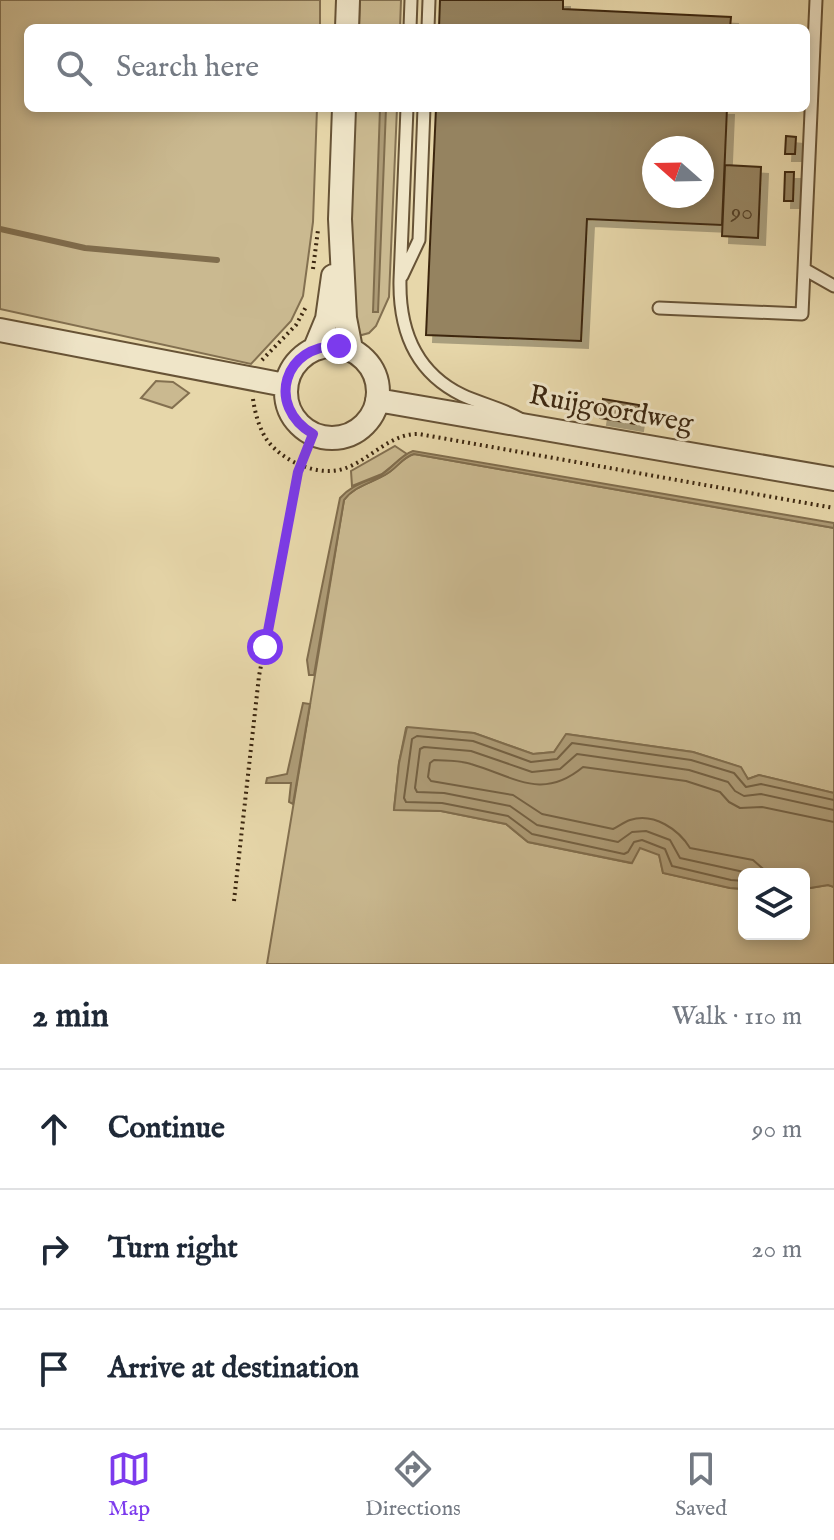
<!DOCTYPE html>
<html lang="en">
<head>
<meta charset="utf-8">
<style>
	:root { --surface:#fff; --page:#f6f6f7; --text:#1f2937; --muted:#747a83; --line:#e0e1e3; --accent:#7c3aed }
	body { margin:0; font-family:"IM FELL English",serif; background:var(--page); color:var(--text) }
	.controls { position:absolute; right:24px; bottom:24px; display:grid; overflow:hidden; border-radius:12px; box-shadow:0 4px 12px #0003 }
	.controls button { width:72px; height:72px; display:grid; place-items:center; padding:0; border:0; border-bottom:2px solid var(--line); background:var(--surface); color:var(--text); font:40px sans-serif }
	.compass { position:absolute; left:642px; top:136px; width:72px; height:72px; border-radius:50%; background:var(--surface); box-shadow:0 4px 12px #0003; rotate:290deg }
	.stop { position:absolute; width:24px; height:24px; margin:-18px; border:6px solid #7c3aed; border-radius:50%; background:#fff }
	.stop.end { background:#7c3aed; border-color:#fff; box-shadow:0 2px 8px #0008 }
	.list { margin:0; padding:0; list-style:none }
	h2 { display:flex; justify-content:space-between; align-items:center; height:104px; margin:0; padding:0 32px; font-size:34px }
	h2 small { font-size:26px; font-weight:400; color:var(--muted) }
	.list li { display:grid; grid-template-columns:52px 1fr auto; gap:24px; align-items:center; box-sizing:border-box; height:120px; padding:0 32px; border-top:2px solid var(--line) }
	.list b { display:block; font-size:30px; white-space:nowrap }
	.list em { font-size:26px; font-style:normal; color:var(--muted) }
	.icon { flex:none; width:44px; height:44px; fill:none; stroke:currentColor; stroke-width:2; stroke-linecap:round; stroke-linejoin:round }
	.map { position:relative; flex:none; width:834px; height:964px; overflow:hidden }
	.search { position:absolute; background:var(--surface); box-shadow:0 4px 12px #0003; left:24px; right:24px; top:24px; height:88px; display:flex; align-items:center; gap:20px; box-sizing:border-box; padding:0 28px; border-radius:12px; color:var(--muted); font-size:30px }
	.sheet { height:464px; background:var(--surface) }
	nav { display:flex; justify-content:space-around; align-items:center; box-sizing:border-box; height:112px; border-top:2px solid var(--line); background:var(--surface); font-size:22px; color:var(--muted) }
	nav a { display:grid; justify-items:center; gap:4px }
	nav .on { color:var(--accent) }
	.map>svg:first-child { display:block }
	.green { fill:#cab990; stroke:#837050; stroke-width:2 }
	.water { fill:#ad9b76; stroke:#806d4d; stroke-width:2 }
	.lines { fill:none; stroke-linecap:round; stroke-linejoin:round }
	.shore { stroke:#746143; stroke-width:2 }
	.stream { stroke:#806d4d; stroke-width:6 }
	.building { fill:#958360; stroke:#3c2710; stroke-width:2; fill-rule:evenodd; filter:url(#shadow) }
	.service-casing { stroke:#675336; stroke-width:15 }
	.minor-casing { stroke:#675336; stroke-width:26 }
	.path { stroke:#3c2710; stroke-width:4; stroke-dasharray:2 4; stroke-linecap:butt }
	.service { stroke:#efe5c8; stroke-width:11 }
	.minor { stroke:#efe5c8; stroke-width:22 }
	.route { stroke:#7c3aed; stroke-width:10 }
	.labels { text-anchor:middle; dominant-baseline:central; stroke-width:6; stroke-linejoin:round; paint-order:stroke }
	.number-label { font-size:24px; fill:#523e24 }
	.street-label { font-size:28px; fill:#3c2710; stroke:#efe5c8 }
</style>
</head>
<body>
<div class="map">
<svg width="834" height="964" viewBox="0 0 834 964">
	<defs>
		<filter id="shadow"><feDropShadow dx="7" dy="7" stdDeviation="0" flood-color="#0004"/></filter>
	</defs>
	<rect width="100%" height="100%" fill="#e7d7aa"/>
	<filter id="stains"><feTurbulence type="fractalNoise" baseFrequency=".0025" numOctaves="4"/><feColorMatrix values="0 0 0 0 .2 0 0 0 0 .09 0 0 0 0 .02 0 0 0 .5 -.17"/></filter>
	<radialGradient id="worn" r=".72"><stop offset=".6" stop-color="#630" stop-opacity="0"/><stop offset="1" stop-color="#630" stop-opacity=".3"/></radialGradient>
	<path class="green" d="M0 0H320V28H28V108H317L313 222 303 296 291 321 251 364 0 309Z
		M360 0H401L400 28H359Z
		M355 108H397L389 297 376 326 369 333 358 336 352 327 349 226Z
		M156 381 173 382 189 393 172 408 141 398Z
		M395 446 407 454 382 474 352 486 351 471Z
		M414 454 834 528V793L759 775 748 779 740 767 693 752 567 734 554 752 533 754 474 733 406 728 399 763 394 809 441 811 506 824 528 842 631 863 639 847 659 854 663 873 730 888 744 889V934H804V889L828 885 834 887V964H267L344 500C355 485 373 483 388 473 397 467 403 457 414 454Z"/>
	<path class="water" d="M380 108H386L378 312H373Z
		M413 451 834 523V528L414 454C403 457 398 467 388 473 373 483 355 485 344 500L314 675H309L307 660 340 498C352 484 365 483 381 475 393 468 399 456 413 451Z
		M303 703 310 704 293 804 289 802 291 783H266L267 778 287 774Z
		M407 727 474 733 533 754 554 752 566 734 693 752 741 767 748 779 759 775 834 793V887L828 885 804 889V874H744V889L730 888 663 873 659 855 640 848 632 863 528 842 506 824 441 811 394 810 399 763Z"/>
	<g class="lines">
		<path class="shore" d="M753 874 680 858 670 840 646 831 632 832 618 842 537 825 510 806 444 793 417 792 415 788 420 749 424 747 471 751 532 772 560 769 577 754 689 770 728 782 735 791 744 796 761 794 834 810
			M769 874 753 860 690 848C679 830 654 812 630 820 624 822 619 826 613 829L542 814 513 795 431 781 428 777 430 763 434 760C446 761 459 760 471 764 515 777 542 801 583 767L686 781 720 792 729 802 740 808 762 807 834 822
			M744 881 731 880 672 866 665 849 642 840 634 842 628 852 624 854 532 834 508 816 442 803 406 802 404 798 412 739 417 736 473 741 531 762 557 759 572 743 691 760 734 773 746 787 761 784 834 800"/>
		<path class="stream" d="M0 229 85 248 217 260"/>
	</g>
	<path class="building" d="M440 0H563V9L731 17 730 28H439Z
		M436 108H727L722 225 587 219 581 341 426 335ZM654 148H702V196H654Z
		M786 136 796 137 795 154H785Z
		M725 165 761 167 758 238 722 236Z
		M785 172H794L793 201H784Z
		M603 399 639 405 636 424 600 418Z"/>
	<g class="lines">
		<defs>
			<path id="service" d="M410 28 411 0
				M428 28 429 0
				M407 108 400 280C399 329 415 372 462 395 481 404 502 408 520 419
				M804 269 834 286
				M402 276 419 240 424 108
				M659 308 802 314 816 0"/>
			<path id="minor" d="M347 28 348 0
				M344 108 340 219 345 318 351 349
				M0 330 285 385
				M286 392a46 46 0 1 1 92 0a46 46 0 1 1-92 0Z
				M315 348 327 319 333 276
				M377 400 834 479"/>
		</defs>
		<use href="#service" class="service-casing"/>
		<use href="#minor" class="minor-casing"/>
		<path class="path" d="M313 269 318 230
			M262 360 296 325 307 305
			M253 399C255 413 259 428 267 440 283 462 320 478 346 468 372 458 391 433 419 434L834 508
			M234 901 259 676 298 472 313 434"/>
		<use href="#service" class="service"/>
		<use href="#minor" class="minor"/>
	</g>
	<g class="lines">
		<path class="route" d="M265 647 298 472 313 434C265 406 284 344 339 346"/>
	</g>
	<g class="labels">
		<g class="number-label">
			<text x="742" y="212">90</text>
		</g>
		<g class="street-label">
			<text transform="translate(611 410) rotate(10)">Ruijgoordweg</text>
		</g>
	</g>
	<rect width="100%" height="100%" filter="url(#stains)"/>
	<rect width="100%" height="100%" fill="url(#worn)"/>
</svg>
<div class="controls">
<button><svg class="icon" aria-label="layers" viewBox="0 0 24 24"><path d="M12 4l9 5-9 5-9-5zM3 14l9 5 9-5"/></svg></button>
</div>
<svg class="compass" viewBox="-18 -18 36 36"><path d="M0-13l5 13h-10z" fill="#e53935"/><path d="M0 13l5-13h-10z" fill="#747a83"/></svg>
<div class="stop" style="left:265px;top:647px"></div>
<div class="stop end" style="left:339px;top:346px"></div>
<div class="search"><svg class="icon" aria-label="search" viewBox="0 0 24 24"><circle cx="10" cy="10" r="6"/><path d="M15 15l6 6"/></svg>Search here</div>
</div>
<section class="sheet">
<h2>2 min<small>Walk · 110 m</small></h2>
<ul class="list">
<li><svg class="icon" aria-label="ahead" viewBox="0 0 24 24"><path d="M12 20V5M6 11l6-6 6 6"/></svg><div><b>Continue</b></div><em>90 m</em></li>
<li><svg class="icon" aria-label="right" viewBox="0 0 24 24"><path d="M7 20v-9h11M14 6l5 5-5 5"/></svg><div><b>Turn right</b></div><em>20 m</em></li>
<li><svg class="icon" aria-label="arrive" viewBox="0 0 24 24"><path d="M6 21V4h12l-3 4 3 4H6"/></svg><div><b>Arrive at destination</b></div></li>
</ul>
</section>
<nav>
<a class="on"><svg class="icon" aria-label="map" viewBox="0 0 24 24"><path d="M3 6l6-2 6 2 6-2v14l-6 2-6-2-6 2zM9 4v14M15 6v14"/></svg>Map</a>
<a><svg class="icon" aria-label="directions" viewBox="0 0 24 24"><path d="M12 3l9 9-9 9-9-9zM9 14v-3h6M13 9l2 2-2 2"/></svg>Directions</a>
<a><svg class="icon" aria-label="saved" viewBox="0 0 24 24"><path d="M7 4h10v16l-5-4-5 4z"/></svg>Saved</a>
</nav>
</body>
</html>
